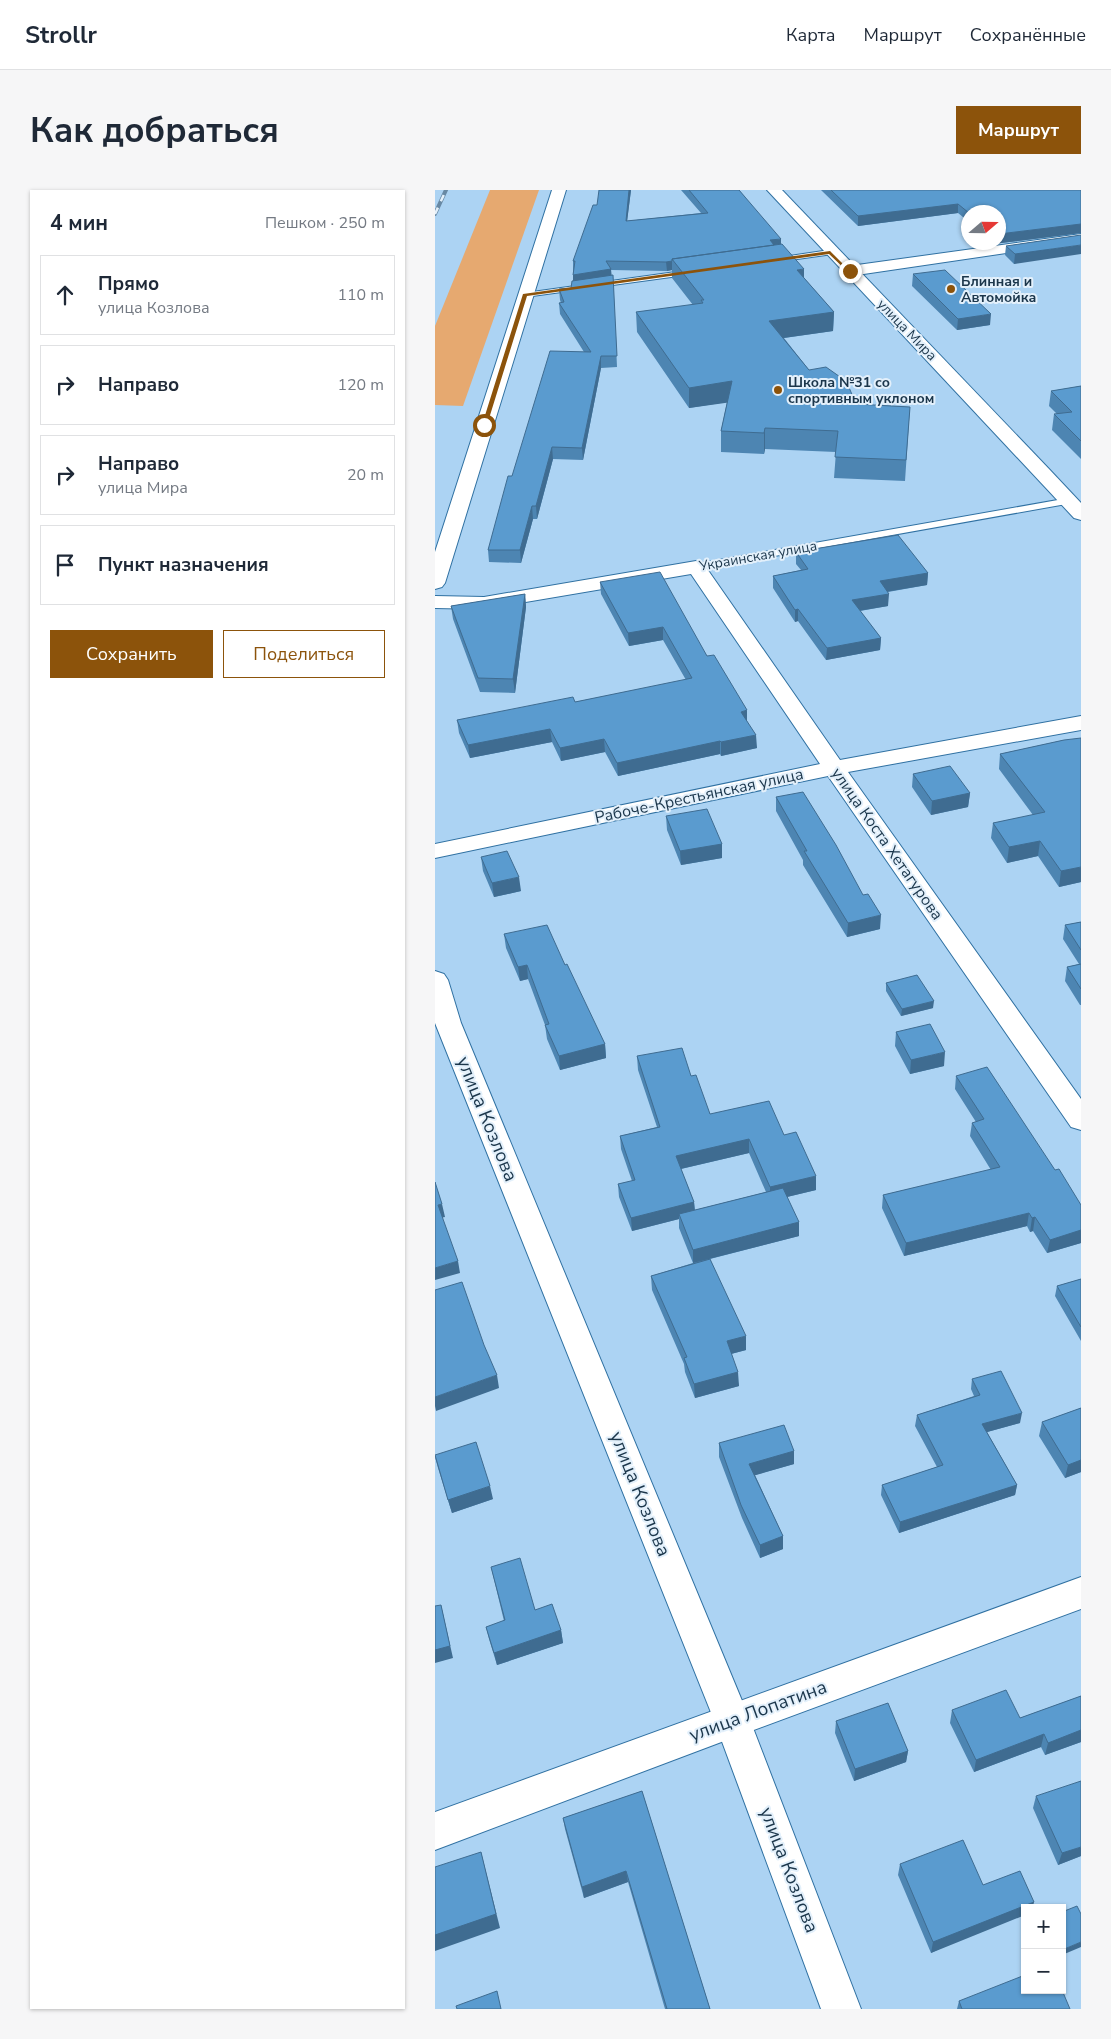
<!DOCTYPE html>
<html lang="ru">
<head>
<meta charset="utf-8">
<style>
	:root { --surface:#fff; --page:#f6f6f7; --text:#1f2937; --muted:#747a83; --line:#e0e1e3; --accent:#8c530b }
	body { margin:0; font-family:"Nunito Sans",sans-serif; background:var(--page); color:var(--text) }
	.controls { position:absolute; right:15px; bottom:15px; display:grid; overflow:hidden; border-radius:0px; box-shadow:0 1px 4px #0004 }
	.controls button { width:45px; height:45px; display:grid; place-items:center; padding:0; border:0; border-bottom:1px solid var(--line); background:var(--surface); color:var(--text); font:25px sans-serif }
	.compass { position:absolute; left:526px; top:15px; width:45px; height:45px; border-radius:50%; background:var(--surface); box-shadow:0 1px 4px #0004; rotate:70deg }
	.stop { position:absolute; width:15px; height:15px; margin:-11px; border:4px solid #8c530b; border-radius:50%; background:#fff }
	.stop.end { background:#8c530b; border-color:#fff; box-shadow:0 1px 5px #0008 }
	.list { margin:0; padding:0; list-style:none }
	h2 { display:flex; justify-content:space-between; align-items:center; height:65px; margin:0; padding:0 20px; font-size:21px }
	h2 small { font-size:16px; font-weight:400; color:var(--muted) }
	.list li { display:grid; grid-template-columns:32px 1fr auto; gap:15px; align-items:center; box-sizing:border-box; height:80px; margin:0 10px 10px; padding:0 10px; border:1px solid var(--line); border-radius:0px }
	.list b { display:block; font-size:19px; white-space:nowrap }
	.list p { margin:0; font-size:16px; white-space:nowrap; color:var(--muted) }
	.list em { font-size:16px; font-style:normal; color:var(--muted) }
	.actions { display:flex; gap:10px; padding:15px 20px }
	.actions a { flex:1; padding:11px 0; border:1px solid var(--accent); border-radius:0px; text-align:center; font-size:18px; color:var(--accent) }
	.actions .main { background:var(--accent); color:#fff }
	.icon { flex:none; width:28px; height:28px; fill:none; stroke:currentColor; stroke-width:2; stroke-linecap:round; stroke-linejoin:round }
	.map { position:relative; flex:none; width:646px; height:1819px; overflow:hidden; border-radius:0px }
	header { display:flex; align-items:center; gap:30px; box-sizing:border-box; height:70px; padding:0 25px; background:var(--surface); border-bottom:1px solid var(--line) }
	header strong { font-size:24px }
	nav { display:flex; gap:28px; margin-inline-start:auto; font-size:18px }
	.intro { display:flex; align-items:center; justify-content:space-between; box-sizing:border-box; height:120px; padding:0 30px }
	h1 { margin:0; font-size:35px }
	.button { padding:12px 22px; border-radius:0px; background:var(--accent); color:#fff; font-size:18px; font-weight:700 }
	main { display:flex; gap:30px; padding:0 30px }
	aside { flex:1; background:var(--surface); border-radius:0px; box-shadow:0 1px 4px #0004 }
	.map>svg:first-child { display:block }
	.green { fill:#e6a970 }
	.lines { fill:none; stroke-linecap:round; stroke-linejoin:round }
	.service-casing { stroke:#3071a2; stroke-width:2 }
	.minor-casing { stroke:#3071a2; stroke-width:2 }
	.tertiary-casing { stroke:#3071a2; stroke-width:2 }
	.secondary-casing { stroke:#3071a2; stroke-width:2 }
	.service { fill:#fff; fill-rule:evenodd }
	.minor { fill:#fff; fill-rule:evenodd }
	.tertiary { fill:#fff; fill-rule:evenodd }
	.secondary { fill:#fff; fill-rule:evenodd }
	.rail-casing { stroke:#6889a4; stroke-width:4 }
	.rail { stroke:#e3f0fb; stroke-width:2.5; stroke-dasharray:7; stroke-linecap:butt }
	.wall { fill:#4d85b2; fill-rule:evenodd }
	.shaded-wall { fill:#3f6c91 }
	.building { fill:#5a9bcf; stroke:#3f6c91 }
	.route { fill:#8c530b }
	.poi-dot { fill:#8c530b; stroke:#e3f0fb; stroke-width:2 }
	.labels { text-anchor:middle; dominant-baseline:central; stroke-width:4; stroke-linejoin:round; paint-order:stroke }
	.far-poi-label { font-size:14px; font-weight:bold; fill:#1b364b; stroke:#e3f0fb; text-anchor:start }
	.far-street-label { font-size:14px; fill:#1b364b; stroke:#e3f0fb }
	.street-label { font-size:16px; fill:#1b364b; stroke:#e3f0fb }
	.near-street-label { font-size:19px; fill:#1b364b; stroke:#e3f0fb }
</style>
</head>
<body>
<header>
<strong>Strollr</strong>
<nav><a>Карта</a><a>Маршрут</a><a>Сохранённые</a></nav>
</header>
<div class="intro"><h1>Как добраться</h1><a class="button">Маршрут</a></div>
<main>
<aside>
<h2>4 мин<small>Пешком · 250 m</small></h2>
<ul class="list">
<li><svg class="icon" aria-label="ahead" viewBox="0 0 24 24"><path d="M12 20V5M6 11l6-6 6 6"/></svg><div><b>Прямо</b><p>улица Козлова</p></div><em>110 m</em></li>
<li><svg class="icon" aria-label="right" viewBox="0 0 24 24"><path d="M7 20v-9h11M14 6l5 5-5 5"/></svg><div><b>Направо</b></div><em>120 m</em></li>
<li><svg class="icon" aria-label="right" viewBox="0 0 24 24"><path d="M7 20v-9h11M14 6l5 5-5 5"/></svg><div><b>Направо</b><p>улица Мира</p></div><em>20 m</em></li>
<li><svg class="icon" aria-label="arrive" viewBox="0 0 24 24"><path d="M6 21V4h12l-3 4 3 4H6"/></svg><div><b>Пункт назначения</b></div></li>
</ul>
<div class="actions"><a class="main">Сохранить</a><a>Поделиться</a></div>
</aside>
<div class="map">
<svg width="646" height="1819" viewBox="0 0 646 1819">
	<rect width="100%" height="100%" fill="#acd3f3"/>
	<path class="green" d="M55 0H104L28 216 0 215V136Z"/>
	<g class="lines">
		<defs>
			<path id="service" d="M395 60H398V64L341 72 337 70 341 68Z
				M255 80 259 82 258 84 90 107 86 105 90 103Z
				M634 308 639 311 637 313 261 380 256 377 261 374Z"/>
			<path id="minor" d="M646 44V52L415 86 410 84 407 81 410 78 415 76Z
				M261 371 268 373 405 570 646 526V540L413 582 646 909V940L636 937 393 586 0 668V654L385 574 256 384 49 419 0 418V406L49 407Z
				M646 1387V1419L297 1548 0 1660V1622Z"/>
			<path id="tertiary" d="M117 0H131L10 393 7 397 0 399V362Z
				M0 781 9 784 13 790 26 833 315 1530 426 1819H386L279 1530 0 833Z"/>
			<path id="secondary" d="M332 0H347L614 279 646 313V330L639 328Z"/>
		</defs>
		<use href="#service" class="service-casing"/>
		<use href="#minor" class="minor-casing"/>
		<use href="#tertiary" class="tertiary-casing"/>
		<use href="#secondary" class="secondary-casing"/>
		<use href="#service" class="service"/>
		<use href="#minor" class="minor"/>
		<use href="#tertiary" class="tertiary"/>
		<use href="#secondary" class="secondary"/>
		<defs>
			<path id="rail" d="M0 24 11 0"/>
		</defs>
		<use href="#rail" class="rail-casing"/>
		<use href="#rail" class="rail"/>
	</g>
	<path class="wall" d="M196 0 192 31 266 23 246 0H304L346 54 369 88 399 122 398 141 349 148 374 180 421 214 475 217 470 291 399 288 401 262 330 259 329 264 286 262V241L292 212 254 218 202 142 201 122 258 115 237 88V80L232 81 176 80V86L178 85 182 177 166 178 148 270 118 269 102 329H98L86 373 54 372 53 360 77 286 149 162 125 124 124 113H126L125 110 124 99 136 98 138 91V71L162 15Z
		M386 0H646V43L558 54 556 52H564V22H534V32L523 23 423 36Z
		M646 45 579 74 570 65 571 56Z
		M478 84 555 135 522 140 477 96Z
		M646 196V269L617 240 619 224H622L614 216 616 201Z
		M361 362 493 383 492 395 453 402V416L425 421 446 448 445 460 391 470 363 431 360 432 338 398V386L366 380 361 374Z
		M165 392 272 466 312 531 322 558 286 566 285 564 183 586 170 562 126 571 117 552 35 568 24 543 22 530 140 512 251 490 228 450 194 456 166 404Z
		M90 404 91 417 80 503 45 502 18 429 16 416Z
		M629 550 646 692 624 697 603 666 572 673 556 648 558 633 598 625 564 579 565 564Z
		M478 584 535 603 533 617 496 625 477 597Z
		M341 607 445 739 412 747 368 675V670L341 621Z
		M231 626 287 654V668L246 675 232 640Z
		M46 667 86 701 59 707 48 681Z
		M646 732V815H645L630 791 632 777 644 774 628 749 630 735Z
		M69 744 130 775 170 854 171 868 125 880 112 849 110 835 93 789 85 791 71 758Z
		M451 793 498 818 466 826 451 801Z
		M461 842 509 876 475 884 460 856Z
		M202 866 256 886 275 924 349 945 381 1000 352 1007 364 1046 275 1069 311 1160 296 1164 304 1196 260 1208 250 1182 249 1174 217 1100 216 1086 258 1073 244 1038V1029L197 1041 184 1007 183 994 197 991 186 959 185 946 222 937 203 880ZM314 963 331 1002 260 1020 259 1012 246 979Z
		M521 886 646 1015V1053L612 1063 598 1041 595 1042 592 1036 469 1066 447 1018 448 1005 556 980 535 946 537 933 541 932 520 899Z
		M646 1089V1151L620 1106 622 1096Z
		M537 1189 585 1233 552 1242 582 1295 580 1305 464 1343 446 1305 447 1295 502 1277 480 1236 482 1225 539 1206 536 1199Z
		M646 1218V1282L630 1288 604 1246 607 1232Z
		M284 1253 359 1261V1274L320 1285 348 1346V1359L325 1368 307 1328 284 1267Z
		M0 1267 58 1309 17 1323 3 1278Z
		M56 1377 100 1420 126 1440 128 1453 62 1475 54 1449 51 1437 69 1431Z
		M646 1506V1552L610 1565 606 1557 539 1582 515 1533 517 1520 585 1528Z
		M401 1531 473 1561 471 1572 419 1591 400 1543Z
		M207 1601 275 1819H230L193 1692 149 1708 130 1639 128 1628Z
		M601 1606 646 1666 623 1675 598 1618Z
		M465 1674 548 1695 599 1712 597 1718H590L496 1763 463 1685Z
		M590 1738V1752L586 1744 588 1739Z
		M524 1811 635 1819H522Z"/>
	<path class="shaded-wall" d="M194 0H196L191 40V31Z
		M523 14V23L423 36V26Z
		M646 34V43L558 54V52H564V44Z
		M346 49V58L340 59 335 50Z
		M646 55V64L579 74 580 64Z
		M237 71V80L232 81 231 72Z
		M176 79 177 89 138 94V85Z
		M369 79V98L362 80Z
		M399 122 398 141 334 150V131Z
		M556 124 555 135 522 140 523 129Z
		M166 166V178L148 270 147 258Z
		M297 191V212L254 218V198Z
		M330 238V259L329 264V243Z
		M117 257 118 269 102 329 101 316Z
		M97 316 98 329 86 373 85 360Z
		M493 383 492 395 444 403 445 391Z
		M90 404 91 417 80 503 78 489Z
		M454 404 453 416 417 422V410Z
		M363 419V431L360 432V420Z
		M228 437V450L194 456 193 443Z
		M446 448 445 460 391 470 392 458Z
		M312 520V533L306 522Z
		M115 539 117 552 35 568 33 555Z
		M321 545 322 558 286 566V552Z
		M169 549 170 562 126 571 125 558Z
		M285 551V564L183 586 182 573Z
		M535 603 533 617 496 625 497 611Z
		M605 651 603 666 572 673 574 657Z
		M287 654V668L246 675 245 661Z
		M646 677V692L624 697 626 681Z
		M84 687 86 701 59 707 57 693Z
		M446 725 445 739 412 747 413 733Z
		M92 775 93 789 85 791 83 777Z
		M499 811 498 818 466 826 467 819Z
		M170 854 171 868 125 880 124 866Z
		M510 862 509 876 475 884 476 870Z
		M314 949V963L241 980V966Z
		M381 986V1000L335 1011V997Z
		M259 1012 260 1025 244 1024V1029L197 1041 196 1028Z
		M7 1014 10 1027 5 1028 3 1015Z
		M594 1023 592 1036 469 1066 471 1053Z
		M600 1027 598 1041 595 1042 597 1028Z
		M364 1032V1046L258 1073V1060Z
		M646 1040V1053L612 1063 615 1050Z
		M23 1071 25 1083 0 1090V1078Z
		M311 1146V1160L292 1165V1151Z
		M303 1182 304 1196 260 1208 259 1194Z
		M62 1185 64 1198 1 1221 0 1216V1207Z
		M587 1223 585 1233 545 1244 547 1234Z
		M359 1261V1274L314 1287V1274Z
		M646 1270V1282L630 1288 633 1275Z
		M582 1295 580 1305 464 1343 465 1332Z
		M55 1296 58 1309 17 1323 13 1310Z
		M348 1346V1359L325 1368V1355Z
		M6 1415 18 1468 0 1473V1460Z
		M126 1440 128 1453 62 1475 59 1463Z
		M646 1540V1552L610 1565 613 1553Z
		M609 1544 606 1557 539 1582 541 1570Z
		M473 1561 471 1572 419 1591 420 1579Z
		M646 1657V1666L623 1675 627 1663Z
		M46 1662 65 1738 0 1761V1745Z
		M191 1681 193 1692 149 1708 147 1697Z
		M599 1712 597 1718H590V1725L496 1763 498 1752Z
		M646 1752V1757L627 1765V1760Z"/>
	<path class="building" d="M164 0H194L191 31 273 23 254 0H304L346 49 335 50 339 55 237 69V71L231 72 171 71 176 79 138 85 140 71H138L158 15H162Z
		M396 0H646V34L564 44V22L534 23 523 14 423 26Z
		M646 45V55L580 64 571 56Z
		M347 54 369 79 362 80 399 122 334 131 374 180 391 177 408 189 413 195 421 214 475 217 471 270 400 267 403 241 330 238 329 243 286 241 297 191 254 198 201 122 268 113 266 110H269L237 69Z
		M510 80 556 124 523 129 478 84Z
		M178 85 182 166H166L147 258 117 257 101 316H97L85 360H53L73 286H77L115 161 156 162 124 113 129 112 124 99 136 98 137 91Z
		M646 196V251L619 224 637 222 616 201Z
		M463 345 493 383 445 391 454 404 417 410 446 448 392 458 363 419 360 420 338 386 373 379 361 362Z
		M225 382 272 466 279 465 312 520 306 522 321 545 286 552 285 551 182 573 169 549 125 558 115 539 33 555 22 530 138 507 140 512 257 488 228 437 193 443 165 392Z
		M90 404 78 489 43 488 16 416Z
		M646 548V677L626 681 605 651 574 657 558 633 610 622 565 564 629 550Z
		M515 576 535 603 497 611 478 584Z
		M368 602 401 655 428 705 433 704 446 725 413 733 369 661H372L341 607Z
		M272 619 287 654 245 661 231 626Z
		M72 661 84 687 57 693 46 667Z
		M646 732V760L630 735Z
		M112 735 130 775 132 774 170 854 124 866 110 835 114 834 92 775 83 777 69 744Z
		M646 774V799L632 777Z
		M482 785 499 811 467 819 451 793Z
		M495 834 510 862 476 870 461 842Z
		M247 858 256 886 261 885 275 924 334 911 349 945 361 942 381 986 335 997 314 949 241 966 259 1012 196 1028 183 994 200 990 185 946 225 937 202 866Z
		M552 877 620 980 624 979 646 1015V1040L615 1050 600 1027 597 1028 594 1023 471 1053 448 1005 565 977 537 933 549 929 521 886Z
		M0 992 7 1014 3 1015 23 1071 0 1078Z
		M348 998 364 1032 258 1060 244 1024Z
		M275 1069 311 1146 292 1151 303 1182 259 1194 249 1168 252 1167 216 1086Z
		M646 1089V1137L622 1096Z
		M27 1092 49 1155 62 1185 0 1207V1100Z
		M566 1181 587 1223 547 1234 582 1295 465 1332 447 1295 508 1275 482 1225 545 1205 537 1189Z
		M646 1218V1270L633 1275 607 1232Z
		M349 1235 359 1261 314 1274 348 1346 325 1355 306 1315 284 1253Z
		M41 1252 55 1296 13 1310 0 1265Z
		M85 1368 100 1420 117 1414 126 1440 59 1463 51 1437 70 1430 56 1377Z
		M6 1415 15 1456 0 1460V1416Z
		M571 1500 585 1528 646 1506V1540L613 1553 609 1544 541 1570 517 1520Z
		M453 1513 473 1561 420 1579 401 1531Z
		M646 1591V1657L627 1663 601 1606Z
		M207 1601 275 1819H232L191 1681 147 1697 128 1628Z
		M528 1650 548 1695 585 1681 599 1712 498 1752 465 1674Z
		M46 1662 61 1724 0 1745V1677Z
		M642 1716 646 1724V1752L627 1760V1722Z
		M590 1785V1800H627L635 1819H527L524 1811Z
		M62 1801 66 1819H22L21 1816Z"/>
	<path class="route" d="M395 61 416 82H413L394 64 92 106 52 235 49 237 47 235 88 104Z"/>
	<g class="poi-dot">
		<circle cx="516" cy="99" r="5"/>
		<circle cx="343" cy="200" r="5"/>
	</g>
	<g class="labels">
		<g class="far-poi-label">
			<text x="526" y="91">Блинная и<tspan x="526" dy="16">Автомойка</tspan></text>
			<text x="353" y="192">Школа №31 со<tspan x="353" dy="16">спортивным уклоном</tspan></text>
		</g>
		<g class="far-street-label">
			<text transform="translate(472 140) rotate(46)">улица Мира</text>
			<text transform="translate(323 366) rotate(-10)">Украинская улица</text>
		</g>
		<g class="street-label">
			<text transform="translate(264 606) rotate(-12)">Рабоче-Крестьянская улица</text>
			<text transform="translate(452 654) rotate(55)">улица Коста Хетагурова</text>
		</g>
		<g class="near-street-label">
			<text transform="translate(52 929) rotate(68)">улица Козлова</text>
			<text transform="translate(205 1304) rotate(68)">улица Козлова</text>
			<text transform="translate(323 1521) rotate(-20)">улица Лопатина</text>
			<text transform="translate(354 1680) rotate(69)">улица Козлова</text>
		</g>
	</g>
</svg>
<div class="controls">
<button>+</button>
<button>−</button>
</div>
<svg class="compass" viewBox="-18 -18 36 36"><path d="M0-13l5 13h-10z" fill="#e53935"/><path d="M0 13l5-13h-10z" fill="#747a83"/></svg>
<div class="stop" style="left:49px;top:235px"></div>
<div class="stop end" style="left:415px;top:81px"></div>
</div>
</main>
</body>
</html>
